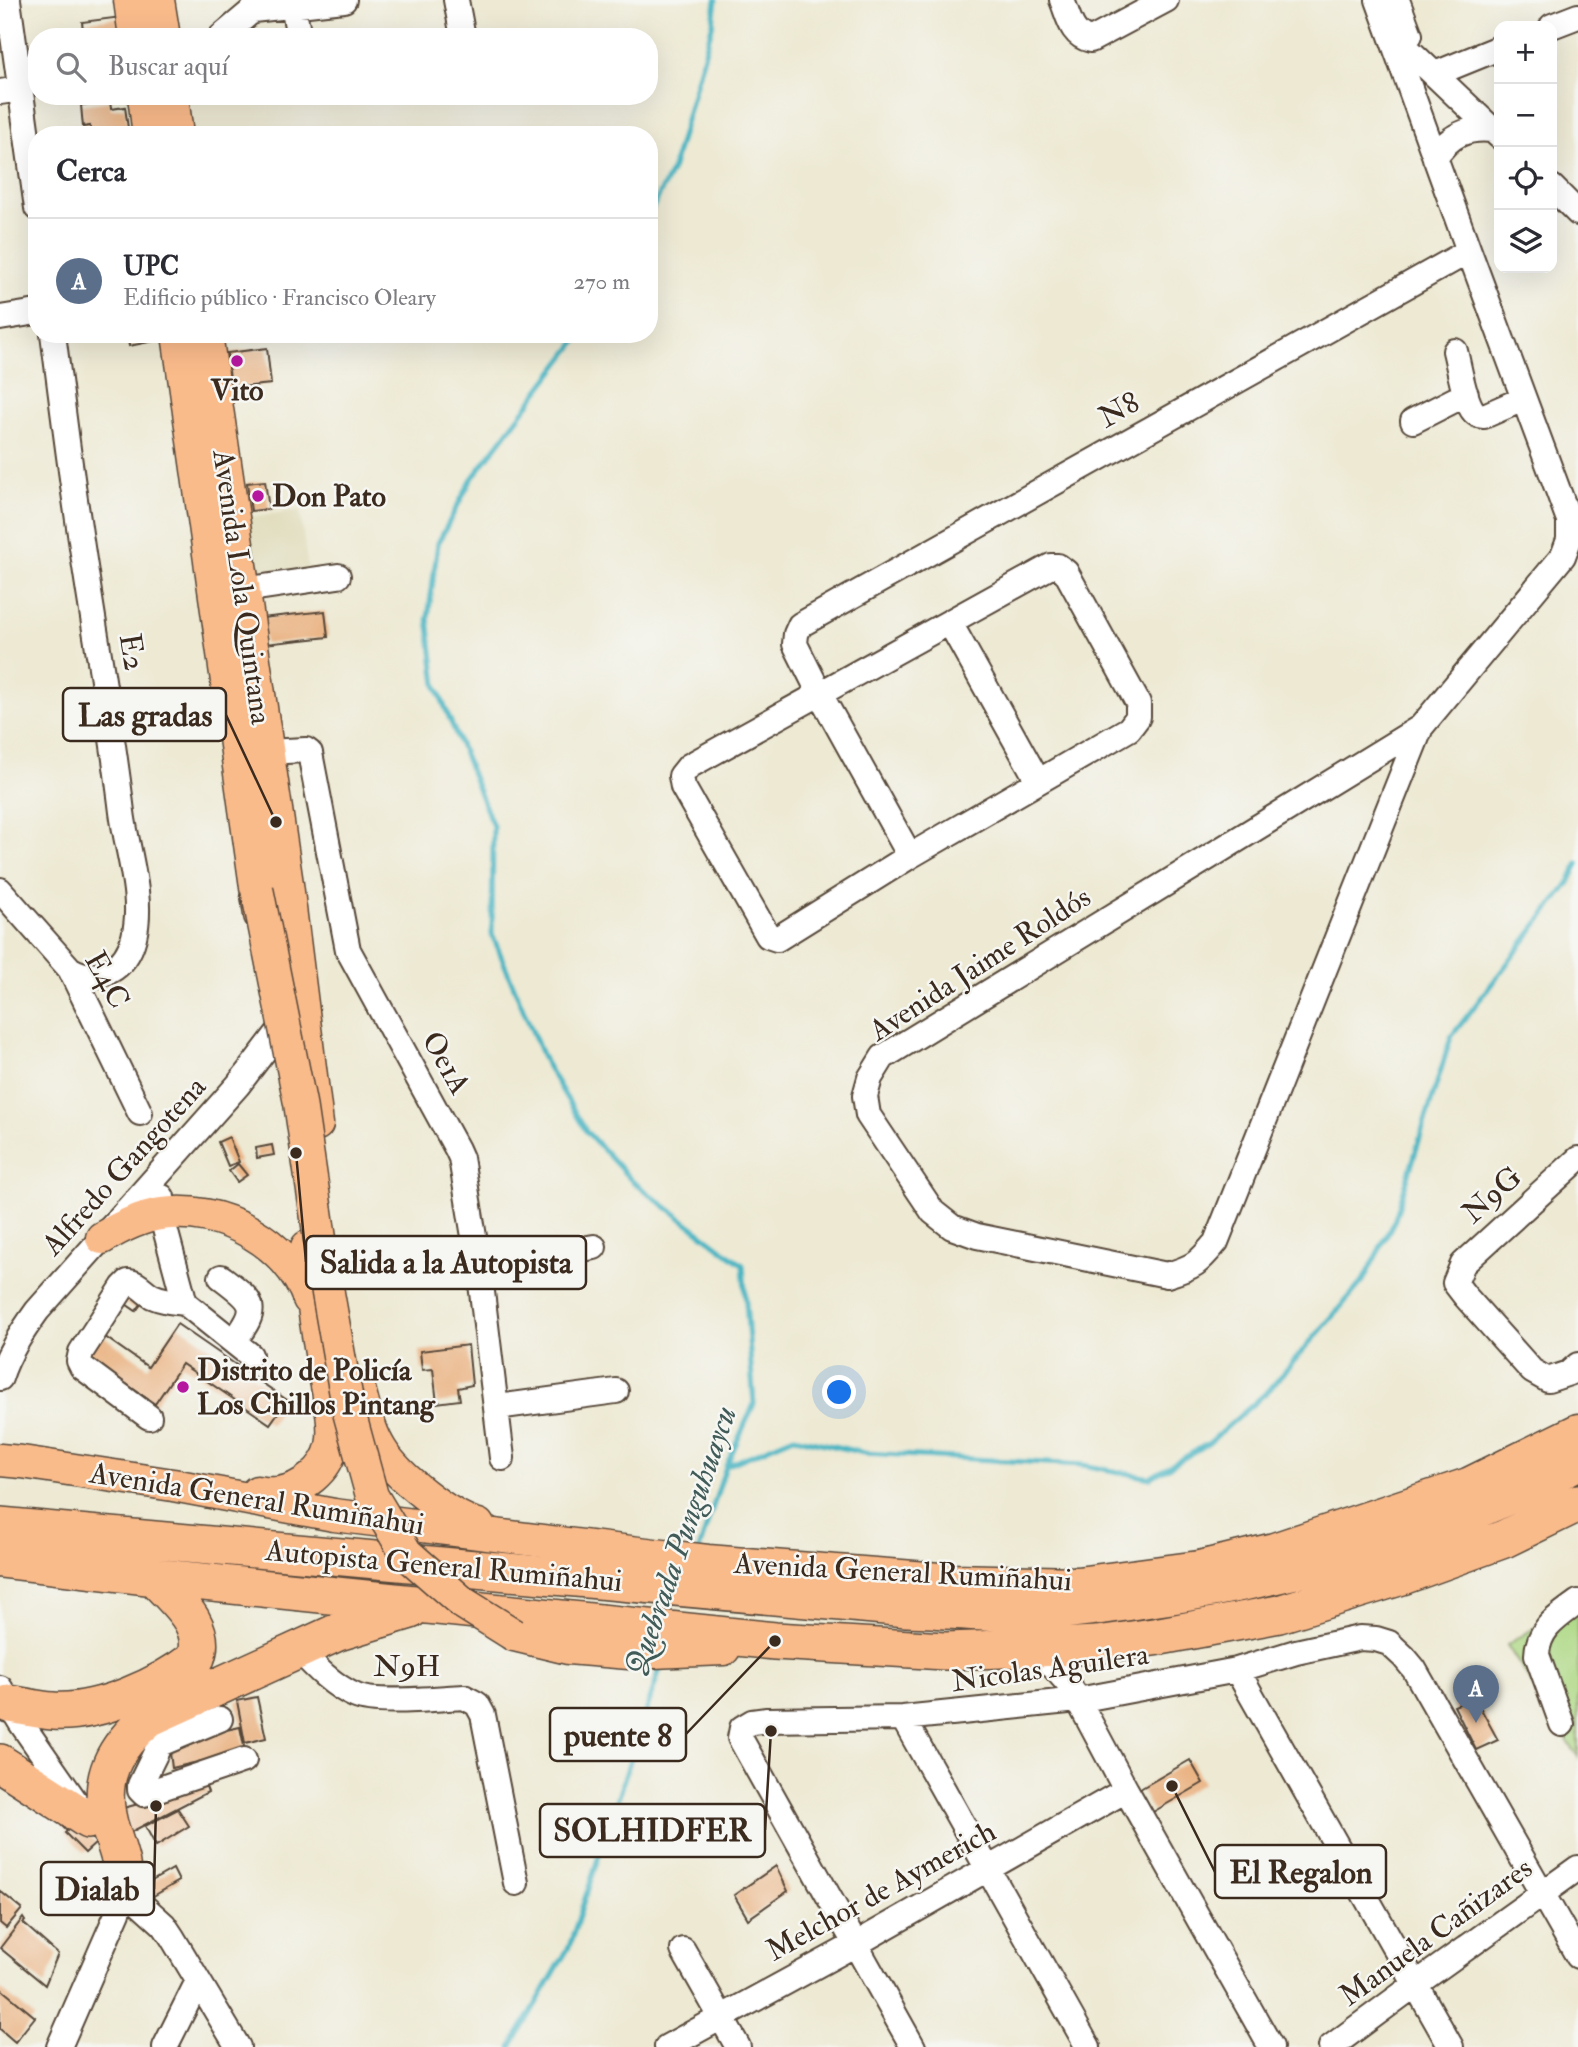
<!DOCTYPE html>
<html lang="es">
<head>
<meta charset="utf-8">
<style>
	:root { --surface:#fff; --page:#f2f2f3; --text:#2b2b33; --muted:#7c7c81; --line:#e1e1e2; --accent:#0b8043 }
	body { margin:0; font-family:"IM FELL Double Pica",serif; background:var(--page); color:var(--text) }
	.controls { position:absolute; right:21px; top:21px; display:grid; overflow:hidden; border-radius:14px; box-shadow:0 7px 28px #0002 }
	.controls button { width:63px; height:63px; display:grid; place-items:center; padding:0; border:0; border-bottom:2px solid var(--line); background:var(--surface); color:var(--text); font:35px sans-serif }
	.you { position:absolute; left:840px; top:1393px; width:24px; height:24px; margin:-18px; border:5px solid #fff; border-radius:50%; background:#1a73e8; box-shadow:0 0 0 10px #1a73e833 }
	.badge { display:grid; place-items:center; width:46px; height:46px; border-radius:50%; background:var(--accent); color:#fff; font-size:23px; font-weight:700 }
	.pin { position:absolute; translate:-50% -58px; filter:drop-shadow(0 2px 4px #0008) }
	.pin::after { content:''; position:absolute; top:37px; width:24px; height:21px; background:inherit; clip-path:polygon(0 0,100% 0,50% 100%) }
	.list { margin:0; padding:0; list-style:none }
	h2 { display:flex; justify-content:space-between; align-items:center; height:91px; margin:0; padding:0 28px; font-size:30px }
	h2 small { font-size:23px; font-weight:400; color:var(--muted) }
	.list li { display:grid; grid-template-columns:46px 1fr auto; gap:21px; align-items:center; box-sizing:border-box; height:126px; padding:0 28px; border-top:2px solid var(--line) }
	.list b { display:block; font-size:26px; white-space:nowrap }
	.list p { margin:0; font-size:23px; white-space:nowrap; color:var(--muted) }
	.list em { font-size:23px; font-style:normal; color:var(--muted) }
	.icon { flex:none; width:38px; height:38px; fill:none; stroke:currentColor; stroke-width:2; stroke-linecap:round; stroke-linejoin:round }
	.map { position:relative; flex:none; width:1578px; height:2047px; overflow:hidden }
	.search { position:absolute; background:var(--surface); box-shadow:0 7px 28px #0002; left:28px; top:28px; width:630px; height:77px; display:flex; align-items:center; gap:18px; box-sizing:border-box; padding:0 24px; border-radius:28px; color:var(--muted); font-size:26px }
	.panel { position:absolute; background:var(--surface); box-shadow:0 7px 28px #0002; left:28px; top:126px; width:630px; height:217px; border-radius:28px }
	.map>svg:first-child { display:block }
	.built { fill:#e0dcbb }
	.green { fill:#add884; stroke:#748151; stroke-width:2 }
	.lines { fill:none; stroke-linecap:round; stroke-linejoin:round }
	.stream { stroke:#48b5c3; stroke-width:5 }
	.building { fill:#eab383 }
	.minor-casing { stroke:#564739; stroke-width:28 }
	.major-casing { stroke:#564739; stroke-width:35 }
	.highway-casing { stroke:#564739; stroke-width:40 }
	.minor { stroke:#fff; stroke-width:24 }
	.major { stroke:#fabb8b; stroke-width:32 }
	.highway { stroke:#fabb8b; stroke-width:37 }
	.major-bridge-casing { stroke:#564739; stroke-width:35; stroke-linecap:butt }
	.major-bridge { stroke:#fabb8b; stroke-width:32 }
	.poi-dot { fill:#b5179e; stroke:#f6f6f2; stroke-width:2.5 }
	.labels { text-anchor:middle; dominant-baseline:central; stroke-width:5; stroke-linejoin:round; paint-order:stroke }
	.poi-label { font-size:30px; font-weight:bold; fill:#3b2a1e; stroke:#f6f6f2; text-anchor:start }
	.street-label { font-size:30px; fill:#3b2a1e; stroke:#f6f6f2 }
	.water-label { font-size:32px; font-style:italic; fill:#405b58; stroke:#f6f6f2 }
	.leader { fill:none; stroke:#3b2a1e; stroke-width:2.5 }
	.callout-dot { fill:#3b2a1e; stroke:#f6f6f2; stroke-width:2.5 }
	.callout { fill:#f6f6f2; stroke:#3b2a1e; stroke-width:2.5 }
	.callout-label { font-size:32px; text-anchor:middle; font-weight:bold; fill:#3b2a1e }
</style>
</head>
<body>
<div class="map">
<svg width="1578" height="2047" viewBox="0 0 1578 2047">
	<rect width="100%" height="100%" fill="#f6f6f2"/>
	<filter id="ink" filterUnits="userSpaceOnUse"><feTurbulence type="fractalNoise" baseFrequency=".0143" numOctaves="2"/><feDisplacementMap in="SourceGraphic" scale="14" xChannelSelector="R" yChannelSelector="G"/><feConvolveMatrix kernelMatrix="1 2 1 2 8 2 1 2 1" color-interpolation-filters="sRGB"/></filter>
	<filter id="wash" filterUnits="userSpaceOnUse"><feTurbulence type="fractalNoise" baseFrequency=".00686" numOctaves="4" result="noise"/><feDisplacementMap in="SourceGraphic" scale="28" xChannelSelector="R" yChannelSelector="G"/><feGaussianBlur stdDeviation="1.57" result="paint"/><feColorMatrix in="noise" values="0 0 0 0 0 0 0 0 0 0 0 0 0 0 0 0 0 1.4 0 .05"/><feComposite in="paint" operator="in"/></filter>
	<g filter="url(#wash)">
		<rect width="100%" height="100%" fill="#ede9d3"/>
		<path class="built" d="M300 510 309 577 254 585 244 518Z"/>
		<path class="green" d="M1578 1601V1757L1507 1645Z"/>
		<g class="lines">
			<path class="stream" d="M649 215 672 170 713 23 716 0
				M582 334 471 480 438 543 428 618 436 685 493 826 492 934 545 1062 586 1131 632 1181 743 1265 754 1404 726 1466 699 1550
				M726 1466 794 1437 864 1453 1083 1465 1150 1478 1209 1443 1269 1390 1363 1281 1395 1219 1451 1037 1569 883 1578 863
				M511 2047 569 1947 662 1663"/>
		</g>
		<g id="blocks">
			<path class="building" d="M121 17 123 32 114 34 115 37H84L82 22Z
				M110 101 111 109 125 107 129 135H91L90 126 83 127 81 105Z
				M127 334H153L154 341 129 346Z
				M267 348 271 384 231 388 227 353Z
				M265 481 269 509 251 511 247 483Z
				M325 611 328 637 265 644 262 618Z
				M229 1137 239 1162 228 1166 218 1142Z
				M272 1145 274 1155 257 1158 256 1148Z
				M238 1164 247 1175 237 1182 229 1171Z
				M128 1289 144 1300 136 1311 120 1300Z
				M177 1324 287 1400 270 1424 182 1364 155 1404 83 1354 98 1332 148 1367Z
				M468 1345 472 1385 458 1388 460 1400 437 1403 433 1369 422 1370 420 1351Z
				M257 1697 266 1738 245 1743 237 1701Z
				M1475 1698 1498 1740 1476 1750 1454 1706Z
				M240 1727 245 1751 172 1768 170 1753 177 1741Z
				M1190 1760 1203 1783 1153 1812 1140 1789Z
				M203 1779 208 1792 129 1833 120 1809 142 1803Z
				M178 1809 189 1826 156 1846 145 1826Z
				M72 1816 96 1843 85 1853 65 1833 67 1831 62 1826Z
				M776 1866 788 1891 748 1919 734 1895Z
				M173 1869 179 1881 150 1898 143 1886Z
				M0 1891 22 1909 6 1928 0 1923Z
				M23 1918 25 1921 23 1923 58 1954 45 1985 0 1948Z
				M0 1988 35 2017 15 2042 0 2029Z"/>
		</g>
	</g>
	<g filter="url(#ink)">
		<use href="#blocks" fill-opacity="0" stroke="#564739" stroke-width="2"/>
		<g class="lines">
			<defs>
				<path id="minor" d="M8 0 37 208
					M456 0 463 37
					M1062 0C1069 17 1071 36 1091 40L1166 0
					M1378 0 1469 251 1569 520V540L1563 556 1421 727 1216 1242C1198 1264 1194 1267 1167 1275L977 1236 952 1227 933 1212 868 1115 865 1096 870 1078 883 1057 1421 727
					M1397 0 1410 35
					M293 6 299 37
					M1552 26 1578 16
					M1394 36 1499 136
					M221 37 253 10 344 0
					M1435 74 1499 48
					M0 92 21 89
					M1435 158C1449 135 1467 127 1493 130
					M1552 187 1578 213
					M0 318 37 312
					M53 334C61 394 68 453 77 513 91 613 110 712 122 812 127 852 144 897 134 937 126 968 99 986 70 969
					M1455 351C1459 366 1464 401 1474 412 1478 416 1479 415 1484 416L1523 399
					M1413 421 1466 394
					M1051 566H1058L1066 572 1138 703V717L1129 729 910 856 777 939 768 936 683 787 681 776 689 766Z
					M243 590 338 576
					M950 623 1038 781
					M266 752 306 750 310 753 348 950 457 1149 461 1158 479 1267 502 1458
					M910 856 820 694 795 644 796 634 800 625 1469 251
					M0 890 70 969 140 1113
					M1578 1159 1463 1264 1455 1283 1465 1296 1532 1371 1548 1380 1569 1373 1578 1365
					M479 1267 594 1247
					M221 1277C254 1302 261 1306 234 1341
					M185 1303 250 1355
					M0 1378C8 1353 22 1332 37 1311L238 1085 290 1017
					M498 1407 616 1391
					M149 1417 82 1367 79 1361 81 1352 123 1287 128 1282C138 1282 143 1291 152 1296 163 1301 174 1302 185 1303L161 1214 162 1197
					M1037 1648 1067 1682 1078 1700 1126 1790 1271 2047
					M298 1649C315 1667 333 1686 356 1696 377 1705 439 1698 464 1697L477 1704 483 1715 516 1883
					M1237 1670 1451 2047
					M0 1688 21 1723 80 1808
					M903 1718 1088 2047
					M220 1719 160 1744 140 1785V1790L144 1794 244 1760
					M1562 1724 1537 1655C1538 1628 1558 1617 1578 1602
					M123 1888 164 1925 172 1937 238 2047
					M683 1950 738 2047
					M59 2047 118 1912C123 1897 122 1887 118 1872
					M165 2047 198 1981
					M667 2047 856 1944 1126 1790
					M913 2047 740 1738 742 1728 752 1722 767 1720 903 1718 1078 1700 1237 1670 1296 1652 1360 1638 1376 1639 1389 1643 1404 1657 1414 1669 1578 1956
					M1331 2047 1416 1984 1578 1868"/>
				<path id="major" d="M130 0 135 37
					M158 0 164 37
					M144 96 149 135
					M172 96 177 135
					M178 334 260 915
					M206 334 287 884 317 1124
					M102 1238C120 1227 140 1217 161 1214 221 1205 288 1242 309 1299
					M359 1389C365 1410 369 1431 381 1450 397 1476 448 1517 478 1525
					M0 1460 22 1462 173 1485 334 1515 655 1555 708 1561 953 1580 1077 1583 1199 1567 1274 1549 1468 1484 1578 1430
					M257 1492C264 1493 271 1494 278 1493 302 1490 327 1470 332 1446 337 1422 327 1389 323 1365 316 1326 311 1287 307 1247
					M514 1635 568 1648 629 1653 724 1649"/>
				<path id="highway" d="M0 1526 907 1608C942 1609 978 1613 1013 1613 1057 1612 1102 1606 1145 1599 1296 1578 1444 1534 1578 1461
					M0 1559 154 1577 775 1641 945 1651 1037 1648 1097 1645 1160 1636 1279 1614 1402 1576 1504 1539 1578 1503
					M9 1704C24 1706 38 1710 53 1711 99 1714 160 1686 196 1658 208 1625 175 1600 154 1577
					M0 1763 88 1820
					M123 1888C124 1863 116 1848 109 1824 97 1778 114 1747 149 1718L338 1632 410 1610"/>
			</defs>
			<use href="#minor" class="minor-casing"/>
			<use href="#major" class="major-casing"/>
			<use href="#highway" class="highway-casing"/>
			<use href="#minor" class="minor"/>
			<use href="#major" class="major"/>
			<use href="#highway" class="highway"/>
			<defs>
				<path id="major-bridge" d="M257 889 300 1103 328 1293 349 1412 372 1496 406 1553 463 1603 514 1635"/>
			</defs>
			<use href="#major-bridge" class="major-bridge-casing"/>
			<use href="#major-bridge" class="major-bridge"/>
		</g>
	</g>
	<g class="poi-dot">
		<circle cx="237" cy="361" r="7"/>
		<circle cx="258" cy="496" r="7"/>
		<circle cx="183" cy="1387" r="7"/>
	</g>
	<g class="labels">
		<g class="poi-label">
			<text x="237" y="390" text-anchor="middle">Vito</text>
			<text x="272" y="496">Don Pato</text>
			<text x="197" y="1370">Distrito de Policía<tspan x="197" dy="34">Los Chillos Pintang</tspan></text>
		</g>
		<g class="street-label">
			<text transform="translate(1119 410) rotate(-29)">N8</text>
			<text transform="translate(242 587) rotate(82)">Avenida Lola Quintana</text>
			<text transform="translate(132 652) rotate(81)">E2</text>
			<text transform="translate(980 964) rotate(-33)">Avenida Jaime Roldós</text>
			<text transform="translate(107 980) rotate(61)">E4C</text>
			<text transform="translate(446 1063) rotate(61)">Oe1A</text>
			<text transform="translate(124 1166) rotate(-48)">Alfredo Gangotena</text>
			<text transform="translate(1492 1195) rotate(-42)">N9G</text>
			<text transform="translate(257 1499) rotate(9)">Avenida General Rumiñahui</text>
			<text transform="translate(444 1566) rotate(5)">Autopista General Rumiñahui</text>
			<text transform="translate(903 1572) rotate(3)">Avenida General Rumiñahui</text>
			<text x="407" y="1666">N9H</text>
			<text transform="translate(1050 1668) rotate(-8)">Nicolas Aguilera</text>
			<text transform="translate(881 1891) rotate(-29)">Melchor de Aymerich</text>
			<text transform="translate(1436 1932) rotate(-36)">Manuela Cañizares</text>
		</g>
		<g class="water-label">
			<text transform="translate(681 1541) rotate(-71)">Quebrada Punguhuaycu</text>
		</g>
	</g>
	<path class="leader" d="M276 822L226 715M296 1153L306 1262M775 1641L686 1734M771 1731L765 1830M1172 1786L1215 1872M156 1806L154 1889"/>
	<g class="callout-dot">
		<circle cx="276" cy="822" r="7"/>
		<circle cx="296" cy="1153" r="7"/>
		<circle cx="775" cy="1641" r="7"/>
		<circle cx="771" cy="1731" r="7"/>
		<circle cx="1172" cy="1786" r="7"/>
		<circle cx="156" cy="1806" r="7"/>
	</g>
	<g class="callout">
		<rect x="63" y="688" width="163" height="53" rx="7"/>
		<rect x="306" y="1236" width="280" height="53" rx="7"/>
		<rect x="550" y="1708" width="136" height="53" rx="7"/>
		<rect x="540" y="1804" width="225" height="53" rx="7"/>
		<rect x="1215" y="1845" width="171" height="53" rx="7"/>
		<rect x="41" y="1862" width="113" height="53" rx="7"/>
	</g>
	<g class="callout-label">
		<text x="145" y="726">Las gradas</text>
		<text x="446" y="1273">Salida a la Autopista</text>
		<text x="618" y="1746">puente 8</text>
		<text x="652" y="1841">SOLHIDFER</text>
		<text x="1301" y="1883">El Regalon</text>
		<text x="97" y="1900">Dialab</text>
	</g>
</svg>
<div class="controls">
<button>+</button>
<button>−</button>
<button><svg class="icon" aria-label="locate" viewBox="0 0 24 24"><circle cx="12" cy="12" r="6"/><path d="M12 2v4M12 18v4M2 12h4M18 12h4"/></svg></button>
<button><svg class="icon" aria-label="layers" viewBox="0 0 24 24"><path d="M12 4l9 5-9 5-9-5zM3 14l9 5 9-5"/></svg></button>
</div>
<div class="you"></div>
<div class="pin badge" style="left:1476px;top:1723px;background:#5c6f8a">A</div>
<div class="search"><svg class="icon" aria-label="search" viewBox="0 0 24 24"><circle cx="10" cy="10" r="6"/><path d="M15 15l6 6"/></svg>Buscar aquí</div>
<section class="panel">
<h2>Cerca<small></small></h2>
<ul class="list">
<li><span class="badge" style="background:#5c6f8a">A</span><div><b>UPC</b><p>Edificio público · Francisco Oleary</p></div><em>270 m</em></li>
</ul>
</section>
</div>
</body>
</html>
